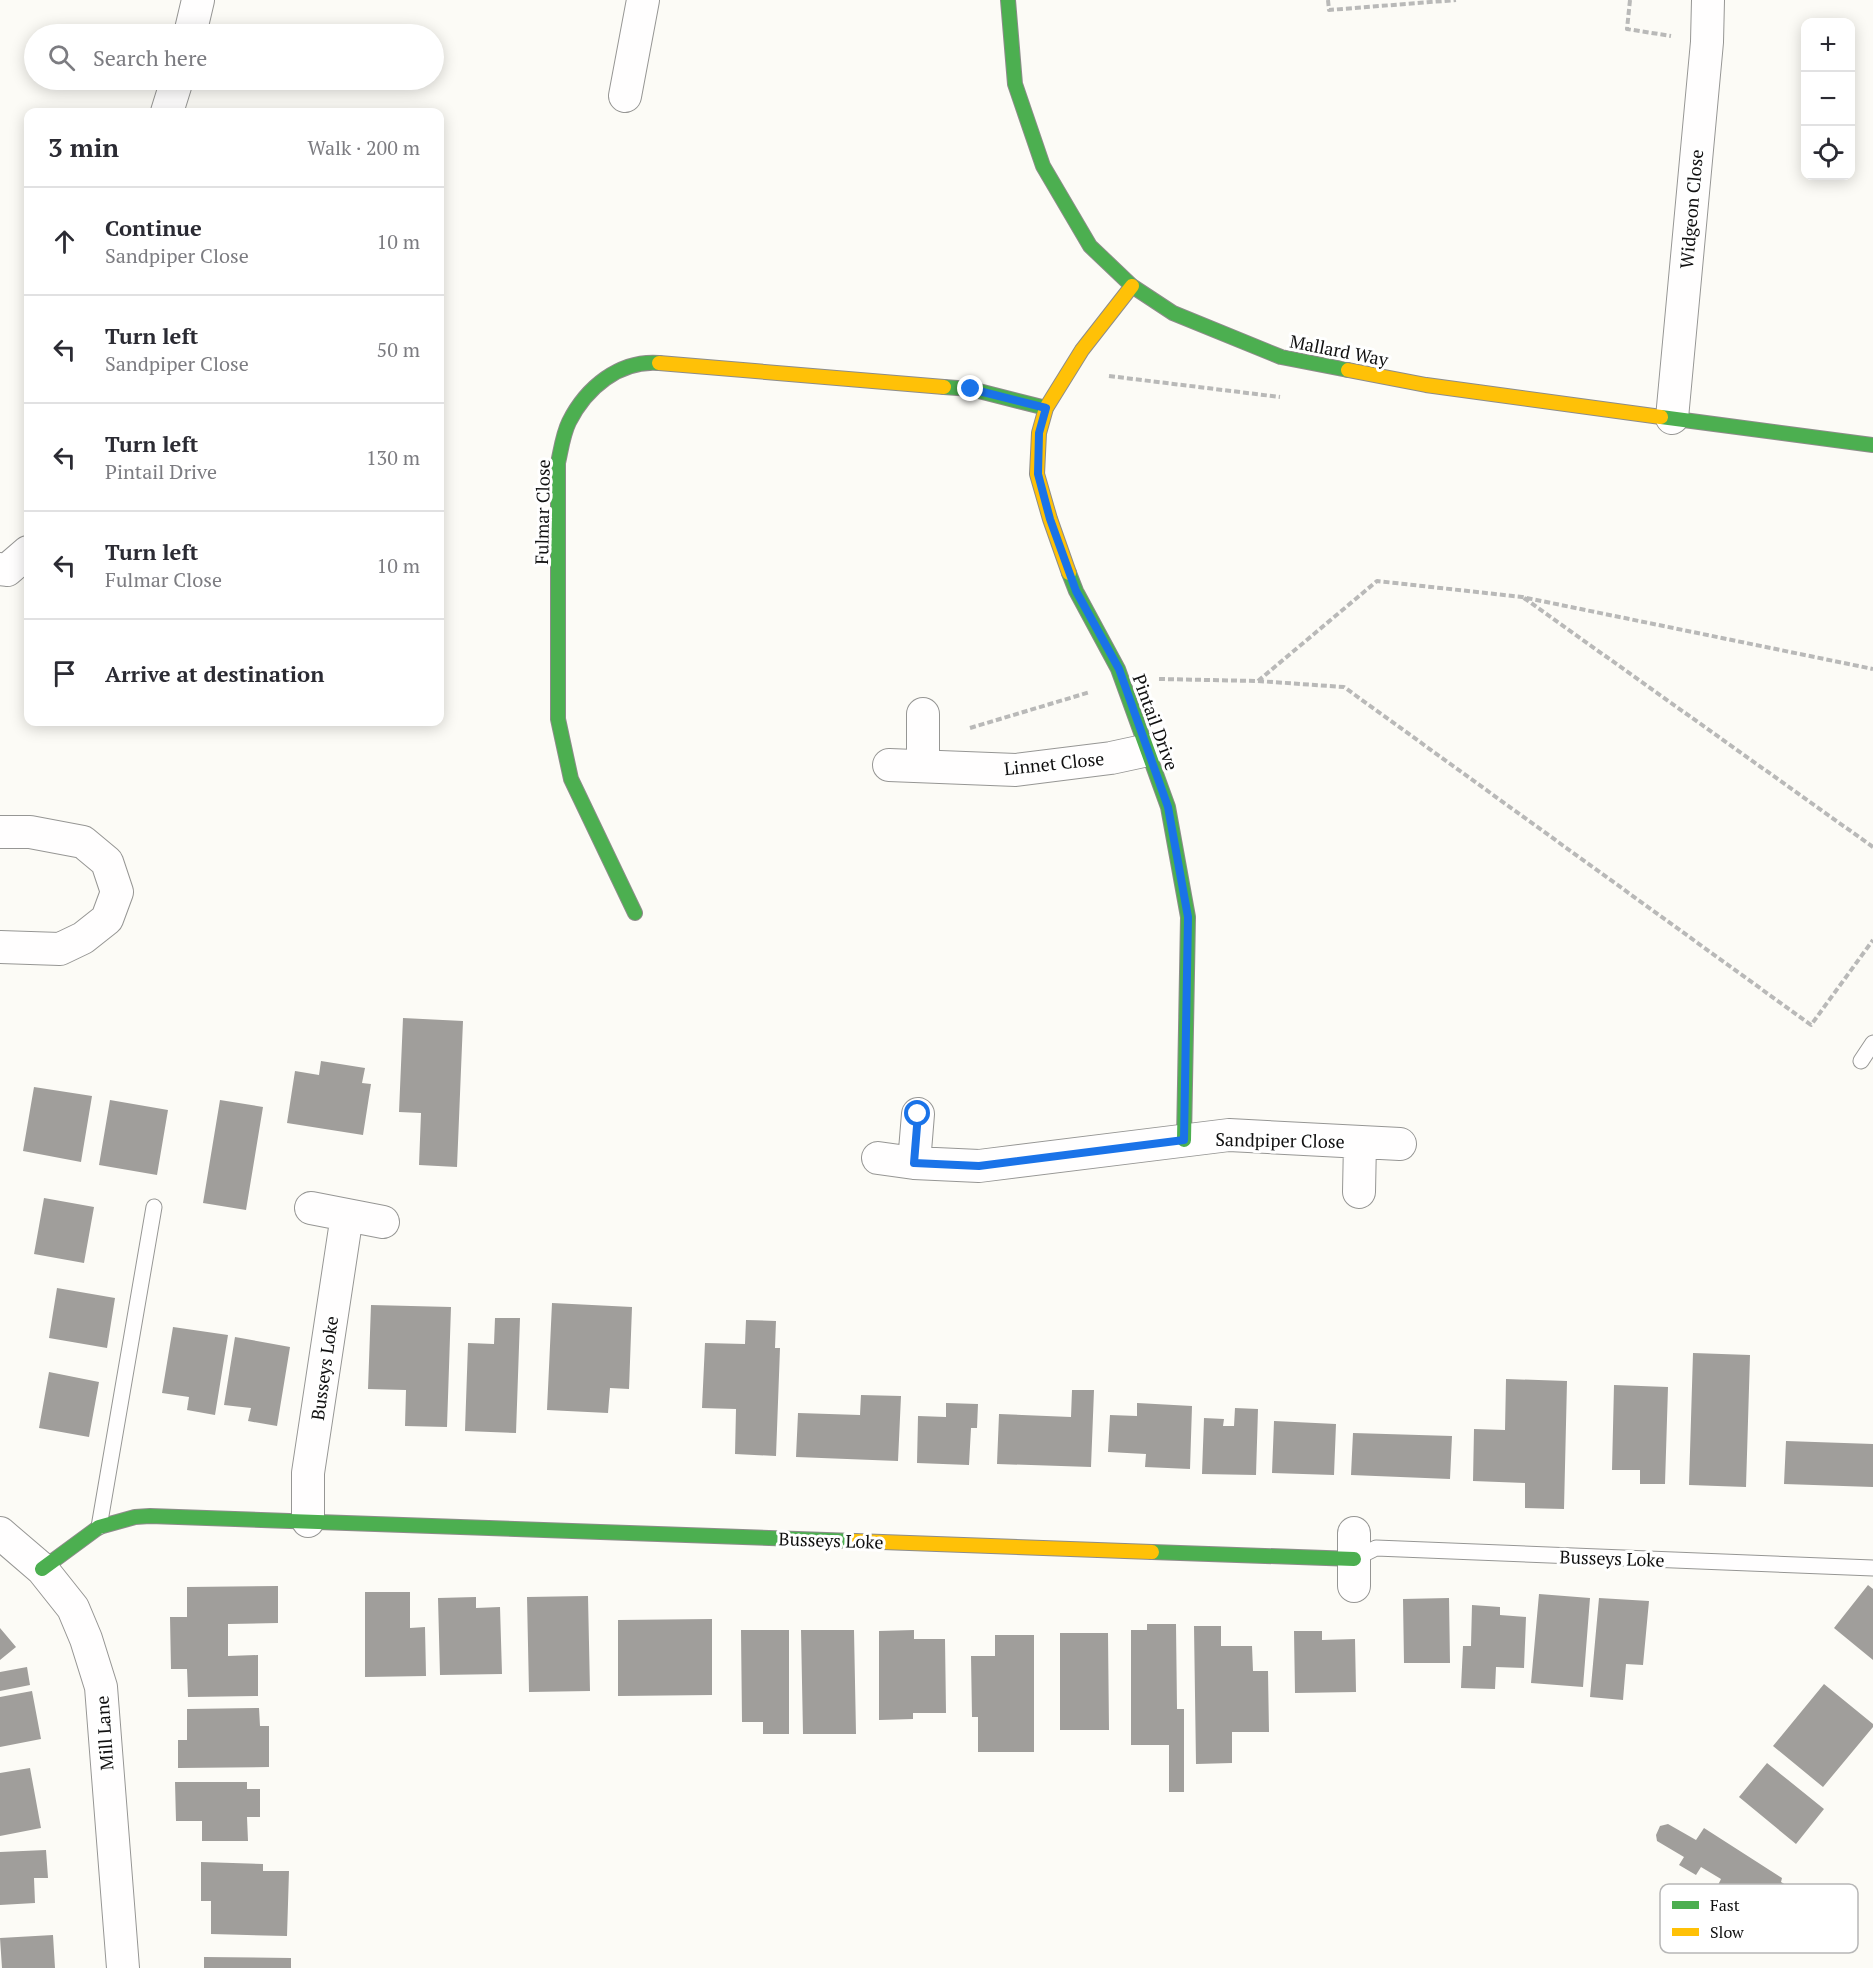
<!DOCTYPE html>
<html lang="en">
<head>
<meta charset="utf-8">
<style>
	:root { --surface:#fff; --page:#f7f7f7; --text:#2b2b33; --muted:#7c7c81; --line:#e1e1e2 }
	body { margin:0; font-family:"PT Serif",serif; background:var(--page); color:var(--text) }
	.controls { position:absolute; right:18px; top:18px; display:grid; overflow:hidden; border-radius:12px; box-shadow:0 3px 15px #0003 }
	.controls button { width:54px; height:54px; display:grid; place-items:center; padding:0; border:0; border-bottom:2px solid var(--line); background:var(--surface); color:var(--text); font:30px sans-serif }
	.stop { position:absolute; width:18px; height:18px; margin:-14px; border:4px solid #1a73e8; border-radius:50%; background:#fff }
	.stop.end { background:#1a73e8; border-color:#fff; box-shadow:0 2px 6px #0008 }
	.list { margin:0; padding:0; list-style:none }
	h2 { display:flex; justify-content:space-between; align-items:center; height:78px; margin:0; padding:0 24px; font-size:26px }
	h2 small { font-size:20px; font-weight:400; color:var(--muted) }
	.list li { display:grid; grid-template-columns:39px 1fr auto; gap:18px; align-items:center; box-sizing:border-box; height:108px; padding:0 24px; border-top:2px solid var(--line) }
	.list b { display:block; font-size:22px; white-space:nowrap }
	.list p { margin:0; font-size:20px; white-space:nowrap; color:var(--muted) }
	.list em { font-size:20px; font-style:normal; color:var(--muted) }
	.icon { flex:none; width:33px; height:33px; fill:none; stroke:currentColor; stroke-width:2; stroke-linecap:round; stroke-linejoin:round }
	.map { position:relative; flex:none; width:1873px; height:1968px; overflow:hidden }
	.search { position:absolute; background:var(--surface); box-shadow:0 3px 15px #0003; left:24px; top:24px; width:420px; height:66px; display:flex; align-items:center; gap:15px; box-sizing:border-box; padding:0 21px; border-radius:33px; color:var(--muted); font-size:22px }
	.panel { position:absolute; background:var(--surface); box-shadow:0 3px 15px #0003; left:24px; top:108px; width:420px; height:618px; border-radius:12px }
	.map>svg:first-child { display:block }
	.building { fill:#a09e9b }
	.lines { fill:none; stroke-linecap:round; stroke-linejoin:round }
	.lane-casing { stroke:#969694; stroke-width:17 }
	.street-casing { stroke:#969694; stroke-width:34 }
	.fast-casing { stroke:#8d8c8a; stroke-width:16 }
	.slow-casing { stroke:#8d8c8a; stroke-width:16 }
	.path { stroke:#b9b9b8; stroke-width:4; stroke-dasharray:6 3; stroke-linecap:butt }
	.lane { stroke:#fffefe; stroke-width:15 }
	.street { stroke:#fffefe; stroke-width:32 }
	.fast { stroke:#4caf50; stroke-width:14 }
	.slow { stroke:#ffc107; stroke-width:14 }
	.route { stroke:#1a73e8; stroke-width:8 }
	.labels { text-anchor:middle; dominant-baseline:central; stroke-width:6; stroke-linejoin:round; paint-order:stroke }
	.street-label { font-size:18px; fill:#101010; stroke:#fff }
	.key { fill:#fff; stroke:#b7b7b7; stroke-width:1.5 }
	.key-label { font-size:16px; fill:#101010 }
</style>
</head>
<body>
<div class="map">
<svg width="1873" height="1968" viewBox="0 0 1873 1968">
	<rect width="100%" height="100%" fill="#fcfbf6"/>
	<path class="building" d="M403 1018 463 1021 457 1167 419 1165 421 1113 399 1112Z
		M321 1061 365 1068 362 1083 371 1084 363 1135 287 1123 295 1071 319 1075Z
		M34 1087 92 1096 81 1162 23 1151Z
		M110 1100 168 1110 157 1175 99 1165Z
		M220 1100 263 1107 246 1210 203 1203Z
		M44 1198 94 1207 84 1263 34 1254Z
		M57 1288 115 1298 107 1348 49 1338Z
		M552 1303 632 1307 629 1389 610 1388 608 1413 547 1410Z
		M371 1305 451 1307 447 1427 405 1426 406 1390 368 1389Z
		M495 1318H520L516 1433 465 1431 468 1343 494 1344Z
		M746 1320 776 1321 775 1348H780L776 1456 735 1454 736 1409 702 1408 705 1343 745 1344Z
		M173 1327 228 1335 215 1415 187 1410 189 1397 162 1393Z
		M235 1337 290 1347 277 1426 248 1421 251 1408 224 1405Z
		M1693 1353 1750 1355 1746 1487 1689 1485Z
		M49 1372 99 1382 89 1437 39 1428Z
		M1506 1379 1567 1381 1564 1509 1525 1508V1483L1473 1481 1474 1429 1505 1430Z
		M1614 1385 1668 1387 1665 1484H1640V1470H1612Z
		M1072 1390H1094L1091 1467 997 1464 999 1414 1071 1417Z
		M861 1395 901 1396 898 1461 796 1457 798 1413 860 1415Z
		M946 1403 978 1404 977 1428H971L969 1465 917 1463 918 1416 946 1417Z
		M1137 1403 1192 1406 1190 1469 1145 1467 1146 1454 1108 1452 1110 1415 1137 1416Z
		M1235 1408 1258 1409 1256 1475 1202 1474 1204 1418 1224 1419 1223 1426H1234Z
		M1274 1421 1336 1424 1334 1475 1272 1473Z
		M1353 1433 1452 1436 1450 1479 1351 1475Z
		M1786 1441 1873 1444V1487L1784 1484Z
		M1868 1585 1873 1589V1660L1834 1628Z
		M278 1586V1623L228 1624V1656L258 1655V1696L188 1697 187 1669H171L170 1617H187V1587Z
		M365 1592H410V1628L425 1627 426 1676 365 1677Z
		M1539 1594 1590 1598 1583 1687 1531 1683Z
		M588 1596 590 1691 529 1692 527 1597Z
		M476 1597V1608L500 1607 502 1674 440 1675 438 1598Z
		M1449 1598 1450 1663H1404L1403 1599Z
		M1599 1598 1649 1601 1643 1665 1626 1664 1623 1700 1590 1697Z
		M1472 1605 1500 1607V1615L1526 1617 1524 1668 1496 1667 1495 1689 1461 1688 1463 1646H1471Z
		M712 1619V1695L618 1696V1620Z
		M1147 1624H1176L1177 1709H1184V1792H1169V1745H1131V1630H1147Z
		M1194 1626H1221V1646H1252L1253 1671H1268L1269 1732H1232V1763L1196 1764Z
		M0 1628 16 1647 0 1660Z
		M741 1630H789V1734H763V1722H742Z
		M801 1630H854L856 1734H803Z
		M914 1630V1639H945L946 1713H913V1719L879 1720V1631Z
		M1294 1631H1322V1640L1355 1639 1356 1692 1295 1693Z
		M1060 1633H1108L1109 1730H1060Z
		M995 1635H1034V1752H978V1717H972L971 1656H995Z
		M27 1667 30 1685 0 1691V1672Z
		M1824 1684 1873 1724V1727L1823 1787 1773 1746Z
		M32 1691 41 1739 0 1747V1697Z
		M259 1708 260 1726H269V1767L178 1768V1740H187V1709Z
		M1767 1763 1824 1809 1796 1844 1739 1797Z
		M30 1768 41 1828 0 1836V1773Z
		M175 1782H247V1789H260V1817H247L248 1841H202V1821H176Z
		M1668 1824 1696 1840 1704 1828 1782 1878 1781 1882 1809 1899 1797 1920 1770 1905 1757 1928 1709 1903 1721 1879 1701 1867 1696 1875 1679 1865 1684 1857 1657 1841 1656 1835 1660 1826Z
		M46 1850 48 1878H34L35 1903 0 1905V1852Z
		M201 1862 263 1864V1871H289L287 1936 211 1934V1901H201Z
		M53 1935 55 1968H2L0 1938Z
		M204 1957 291 1958V1968H204Z"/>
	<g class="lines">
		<defs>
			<path id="lane" d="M1861 1061 1873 1043
				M99 1527 154 1207
				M1354 1559 1376 1548 1873 1568"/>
			<path id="street" d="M190 34 198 0
				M625 96 643 0
				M167 112 177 80
				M1672 418 1707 42 1708 0
				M0 569 7 570 28 552
				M923 714V766
				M889 765 1016 770 1111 758 1148 750
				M0 832H30L83 842 107 862 117 892 107 919 83 938 60 949 0 947
				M878 1158 914 1163 979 1166 1229 1135 1400 1144
				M914 1163 918 1114
				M1359 1192 1360 1142
				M311 1208 383 1222
				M308 1521V1473L347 1215
				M0 1533 42 1569 73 1608 86 1639 101 1687 123 1968
				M1354 1586V1533"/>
			<path id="fast" d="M1008 0 1015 84 1043 166 1090 246 1132 286 1173 313 1281 357 1348 370
				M944 387 971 389 1046 408
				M1661 417 1873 445
				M1069 573 1076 591 1118 669 1168 807 1188 917 1184 1140
				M635 913 571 779 558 719V463C561 450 563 434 569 422 586 388 619 360 659 363
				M1152 1552 1354 1559
				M42 1569 99 1527 135 1517 150 1516 855 1541"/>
			<path id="slow" d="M659 363 944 387
				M1348 370 1426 385 1661 417
				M1069 573 1050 519 1037 474 1039 433 1046 408 1082 350 1132 286
				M855 1541 1152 1552"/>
		</defs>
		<use href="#lane" class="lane-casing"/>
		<use href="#street" class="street-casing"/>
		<use href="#fast" class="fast-casing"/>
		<use href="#slow" class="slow-casing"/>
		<path class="path" d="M1328 0 1329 10 1456 0
			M1630 0 1627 29 1671 36
			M1109 376 1280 397
			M1524 598 1873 847
			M1159 679 1258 681 1377 581 1522 597 1873 669
			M1258 681 1344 687 1811 1025 1873 940
			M970 728 1090 692"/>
		<use href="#lane" class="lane"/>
		<use href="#street" class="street"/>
		<use href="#fast" class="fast"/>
		<use href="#slow" class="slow"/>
	</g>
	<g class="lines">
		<path class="route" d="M918 1114 914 1163 979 1166 1184 1140 1188 917 1168 807 1119 669 1076 591 1050 519 1038 474 1039 433 1046 408 971 389"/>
	</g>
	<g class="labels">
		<g class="street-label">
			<text transform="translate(1691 209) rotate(-85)">Widgeon Close</text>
			<text transform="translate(1339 350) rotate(11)">Mallard Way</text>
			<text transform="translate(542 512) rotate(-89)">Fulmar Close</text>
			<text transform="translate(1156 722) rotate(70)">Pintail Drive</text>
			<text transform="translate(1054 763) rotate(-6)">Linnet Close</text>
			<text transform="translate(1280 1140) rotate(1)">Sandpiper Close</text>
			<text transform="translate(324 1368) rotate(-82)">Busseys Loke</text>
			<text transform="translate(831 1540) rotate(2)">Busseys Loke</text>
			<text transform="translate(1612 1558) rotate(2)">Busseys Loke</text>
			<text transform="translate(104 1733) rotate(-94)">Mill Lane</text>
		</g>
	</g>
	<rect x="1660" y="1884" width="198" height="69" rx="9" class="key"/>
	<rect x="1672" y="1901" width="27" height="8" fill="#4caf50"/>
	<rect x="1672" y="1928" width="27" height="8" fill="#ffc107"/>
	<g class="key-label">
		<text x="1710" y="1911">Fast</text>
		<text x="1710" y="1938">Slow</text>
	</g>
</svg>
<div class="controls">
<button>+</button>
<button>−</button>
<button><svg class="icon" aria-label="locate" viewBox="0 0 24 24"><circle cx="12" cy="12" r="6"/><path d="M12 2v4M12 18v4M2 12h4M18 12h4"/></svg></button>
</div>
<div class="stop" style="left:918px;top:1114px"></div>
<div class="stop end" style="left:971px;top:389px"></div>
<div class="search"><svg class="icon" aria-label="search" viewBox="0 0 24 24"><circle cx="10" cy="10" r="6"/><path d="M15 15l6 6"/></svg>Search here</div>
<section class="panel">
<h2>3 min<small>Walk · 200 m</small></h2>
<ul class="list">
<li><svg class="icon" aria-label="ahead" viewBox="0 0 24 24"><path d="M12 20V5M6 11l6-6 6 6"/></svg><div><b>Continue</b><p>Sandpiper Close</p></div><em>10 m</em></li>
<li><svg class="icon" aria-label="left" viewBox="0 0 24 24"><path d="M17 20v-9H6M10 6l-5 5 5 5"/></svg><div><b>Turn left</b><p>Sandpiper Close</p></div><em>50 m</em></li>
<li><svg class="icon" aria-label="left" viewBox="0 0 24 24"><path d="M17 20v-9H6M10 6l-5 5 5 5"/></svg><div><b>Turn left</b><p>Pintail Drive</p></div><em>130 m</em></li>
<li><svg class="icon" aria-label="left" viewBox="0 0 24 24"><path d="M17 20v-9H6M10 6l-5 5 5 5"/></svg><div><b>Turn left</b><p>Fulmar Close</p></div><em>10 m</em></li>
<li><svg class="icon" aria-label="arrive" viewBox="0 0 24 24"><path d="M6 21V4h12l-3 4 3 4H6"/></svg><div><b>Arrive at destination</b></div></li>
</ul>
</section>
</div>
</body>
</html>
